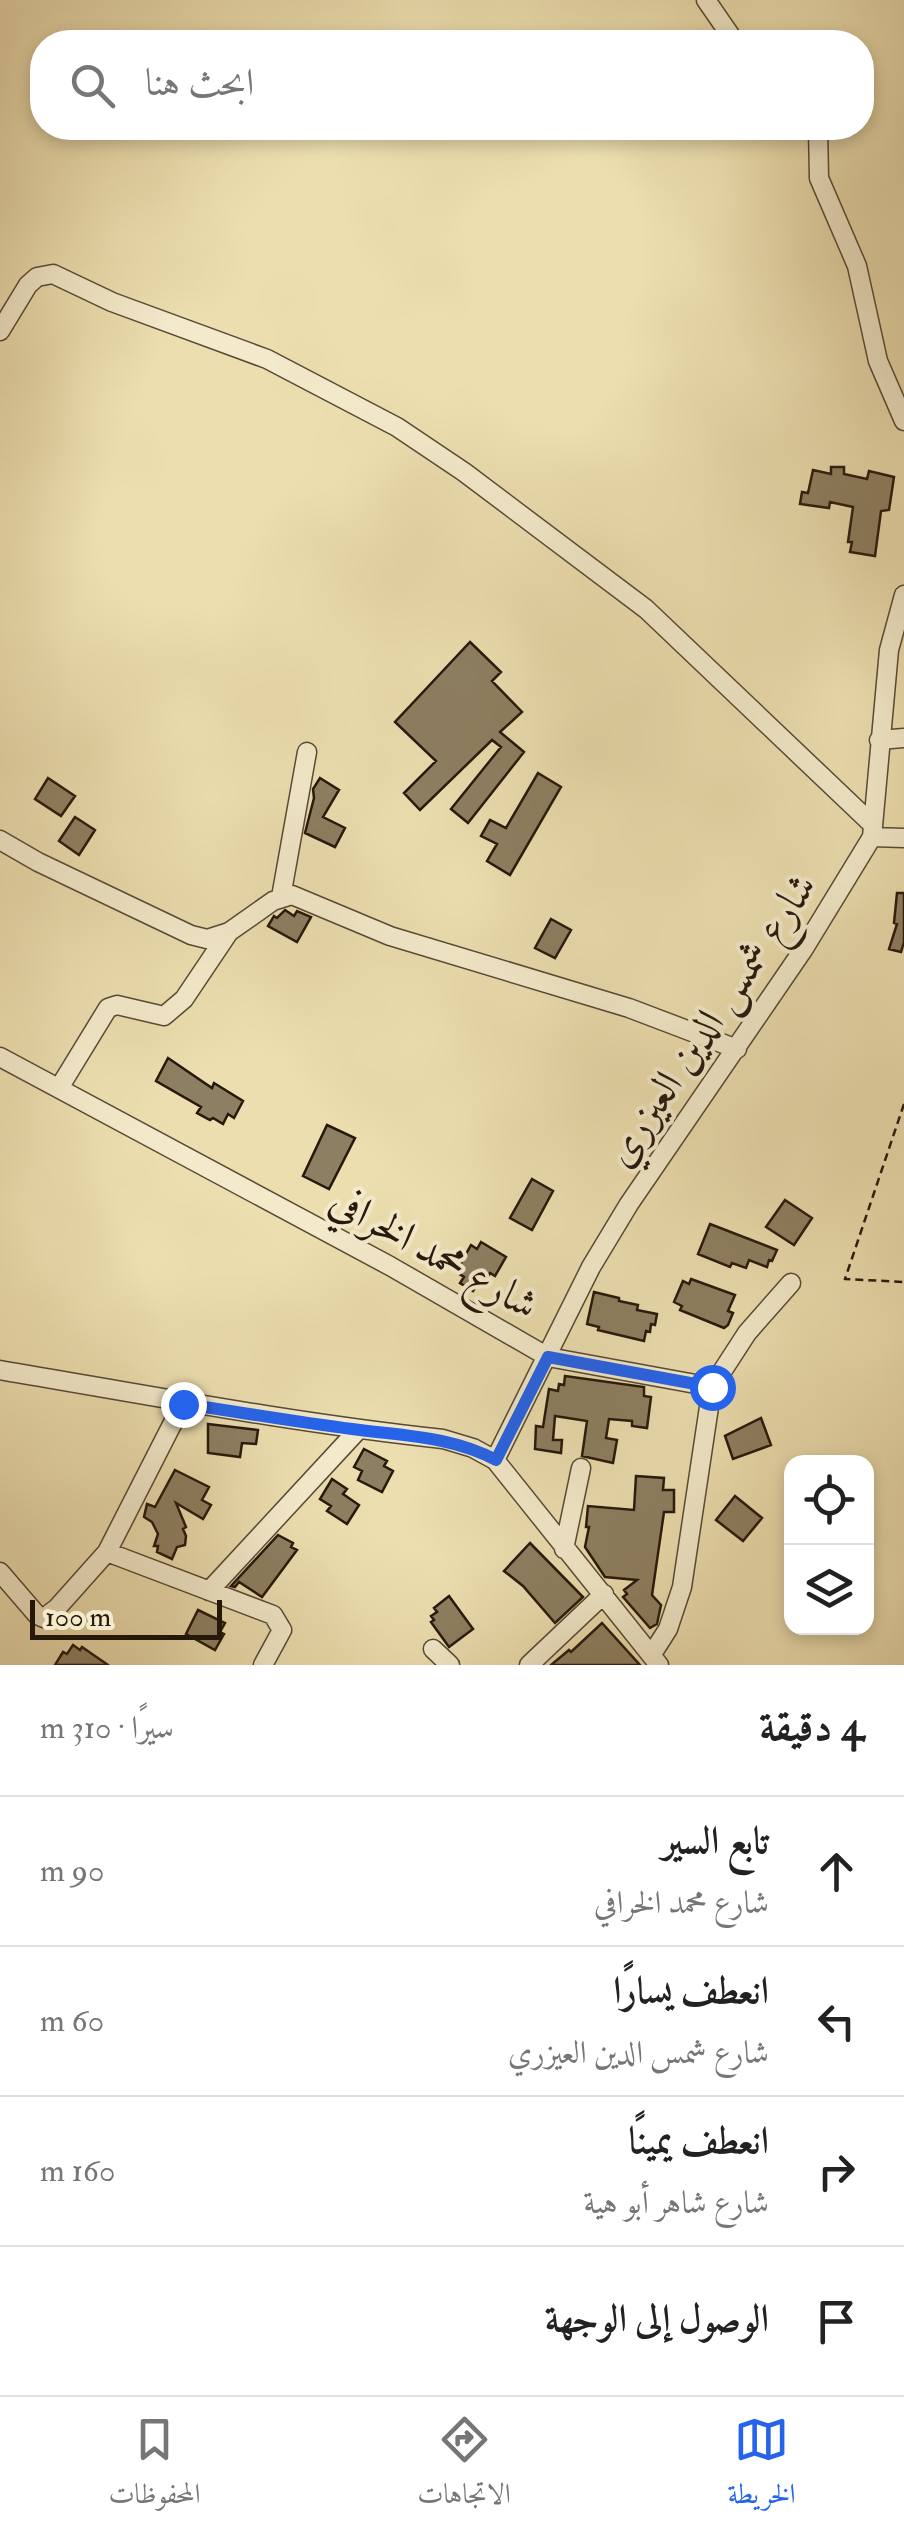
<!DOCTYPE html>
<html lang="ar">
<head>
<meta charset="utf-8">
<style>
	:root { --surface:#fff; --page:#f6f6f6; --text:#222; --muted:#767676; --line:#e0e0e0; --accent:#2563eb }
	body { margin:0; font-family:"IM FELL Double Pica",Amiri,serif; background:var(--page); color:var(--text); direction:rtl }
	.controls { position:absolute; right:30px; bottom:30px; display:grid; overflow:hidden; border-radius:20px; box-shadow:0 5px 15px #0003 }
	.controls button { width:90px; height:90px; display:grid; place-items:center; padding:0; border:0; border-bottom:2px solid var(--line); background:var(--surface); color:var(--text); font:50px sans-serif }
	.scale { position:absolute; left:30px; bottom:25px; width:192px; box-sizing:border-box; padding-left:10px; border:5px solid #27180c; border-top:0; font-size:28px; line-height:35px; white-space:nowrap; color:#27180c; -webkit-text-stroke:8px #f3eacb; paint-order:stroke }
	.stop { position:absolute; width:30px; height:30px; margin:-22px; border:8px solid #2563eb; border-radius:50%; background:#fff }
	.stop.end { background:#2563eb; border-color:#fff; box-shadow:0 2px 10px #0008 }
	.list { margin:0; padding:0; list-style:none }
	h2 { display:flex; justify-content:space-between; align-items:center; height:130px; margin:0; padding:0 40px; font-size:42px }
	h2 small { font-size:32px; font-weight:400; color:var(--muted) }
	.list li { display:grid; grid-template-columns:65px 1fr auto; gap:30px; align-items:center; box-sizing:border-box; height:150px; padding:0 40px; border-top:2px solid var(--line) }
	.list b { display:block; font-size:38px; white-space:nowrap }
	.list p { margin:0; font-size:32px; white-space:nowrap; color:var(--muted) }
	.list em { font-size:32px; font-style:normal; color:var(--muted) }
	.icon { flex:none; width:55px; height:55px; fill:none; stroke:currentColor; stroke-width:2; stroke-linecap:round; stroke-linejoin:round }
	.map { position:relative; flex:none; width:904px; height:1665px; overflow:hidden; direction:ltr }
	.search { position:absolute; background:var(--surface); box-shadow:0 5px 15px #0003; left:30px; right:30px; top:30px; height:110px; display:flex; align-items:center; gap:25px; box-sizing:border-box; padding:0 35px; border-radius:40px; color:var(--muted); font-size:38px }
	.sheet { height:730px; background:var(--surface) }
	nav { display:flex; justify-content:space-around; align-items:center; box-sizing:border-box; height:140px; border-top:2px solid var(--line); background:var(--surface); font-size:28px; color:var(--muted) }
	nav a { display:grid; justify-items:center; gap:5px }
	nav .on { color:var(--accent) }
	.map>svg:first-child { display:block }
	.building { fill:#8d7f61; stroke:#27180c; stroke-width:2.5 }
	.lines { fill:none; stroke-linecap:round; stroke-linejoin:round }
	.minor-casing { stroke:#584a35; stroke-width:21 }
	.path { stroke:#27180c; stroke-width:2.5; stroke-dasharray:8 5; stroke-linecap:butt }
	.minor { stroke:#f3eacb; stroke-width:18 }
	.route { stroke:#2563eb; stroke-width:12 }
	.labels { text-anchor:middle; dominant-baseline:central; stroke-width:8; stroke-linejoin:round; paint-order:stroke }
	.street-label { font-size:42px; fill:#27180c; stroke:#f3eacb }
</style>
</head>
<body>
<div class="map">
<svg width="904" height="1665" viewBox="0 0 904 1665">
	<rect width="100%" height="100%" fill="#ecdeaf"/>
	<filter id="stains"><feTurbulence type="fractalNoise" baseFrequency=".002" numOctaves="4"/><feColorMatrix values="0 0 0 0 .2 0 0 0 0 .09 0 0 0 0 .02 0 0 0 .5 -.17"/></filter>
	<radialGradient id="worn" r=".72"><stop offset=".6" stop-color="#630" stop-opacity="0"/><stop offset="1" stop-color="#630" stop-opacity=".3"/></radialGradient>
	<path class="building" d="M831 467H844V474L867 479 869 471 894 477 889 510 881 511 875 556 850 552 852 542H848L853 507 830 502 829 508 800 504 802 492 808 493 813 470 831 474Z
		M470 642 501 672 492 681 522 712 500 732 524 752 468 823 451 809 501 747 492 740 420 810 404 793 436 761 395 722Z
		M538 773 561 787 510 875 487 861 497 844 481 836 490 820 506 828Z
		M48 778 75 796 61 816 35 799Z
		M320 778 339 790 323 817 345 828 335 847 305 833 314 798 313 789Z
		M75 817 95 830 79 855 59 841Z
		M897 893H904V942L901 952 889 949 897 924 894 923Z
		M285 910 294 916 297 911 311 917 297 942 268 926 274 916 277 918Z
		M551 919 571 930 555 958 535 948Z
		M168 1058 212 1088 214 1083 243 1101 234 1118 228 1114 223 1124 213 1118 210 1120 197 1113 201 1107 156 1081Z
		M327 1125 355 1138 329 1189 303 1176Z
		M532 1179 553 1191 532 1230 510 1218Z
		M785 1200 812 1218 794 1245 766 1227Z
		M710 1224 777 1250 772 1261 769 1260 767 1267 749 1260 746 1268 732 1263 730 1267 698 1254Z
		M481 1242 506 1257 495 1276 490 1273 483 1284 479 1282 473 1291 460 1283 464 1277 456 1272 471 1245 477 1249Z
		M691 1279 735 1295 728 1311 733 1313 728 1325 724 1328 680 1310 682 1306 674 1302 683 1281 689 1284Z
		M594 1292 619 1298V1301L638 1305 637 1310 657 1314 655 1325 651 1324 650 1332 646 1331 644 1341 598 1330 599 1327 587 1324Z
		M565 1376 644 1387V1396L651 1397 647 1428 632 1426V1421L609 1419 606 1438 617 1440 613 1463 582 1456 587 1421 555 1416 553 1440H562L561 1453 535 1449 536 1426 543 1427 549 1389 558 1391 559 1384 564 1385Z
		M761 1418 771 1445 733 1459 725 1436Z
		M208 1424 258 1430 256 1444 242 1443 240 1457 208 1453Z
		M364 1449 387 1461 384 1466 393 1471 382 1492 358 1480 362 1471 354 1467Z
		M175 1470 209 1487 202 1500 211 1505 203 1519 176 1503 186 1527 183 1529 186 1536 185 1545 177 1547 172 1559 157 1552 158 1546H154L158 1534 152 1522 144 1517 147 1504 155 1507Z
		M636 1476 664 1478 663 1490H674V1512H664L652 1595 661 1605 657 1624 650 1628 623 1597 627 1594 624 1590 637 1580 605 1577 585 1547 589 1527H586L588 1506 634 1510Z
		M332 1479 347 1489 343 1494 359 1505 347 1524 327 1511 331 1506 320 1499Z
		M735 1496 762 1518 743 1541 716 1520Z
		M278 1535 293 1543 291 1547 297 1550 262 1597 239 1582 235 1587 231 1586Z
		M530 1543 583 1597 555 1623 523 1586 504 1571Z
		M449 1596 473 1629 449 1647 431 1622 434 1620 431 1616 437 1612 434 1608Z
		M198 1610 225 1623 220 1632 224 1634 215 1650 186 1634Z
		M602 1623 640 1665H551L569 1650 571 1652Z
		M73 1645 80 1650 82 1647 108 1665H55L63 1652 67 1654Z"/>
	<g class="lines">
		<defs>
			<path id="minor" d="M706 0 735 42
				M818 128 819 178 857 266 878 361 904 421
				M0 331 28 285 37 277 53 274 112 302 267 359 397 427 464 472 646 609 873 825
				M879 740 904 738
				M872 837 904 838
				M0 840 38 862 191 935 207 939 229 932 273 901 292 895 390 936 629 1008 737 1049
				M281 897 307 752
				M0 1057 390 1266 548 1357 712 1387 682 1587 668 1629 652 1654
				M59 1088 108 1008 117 1005 164 1016 184 999 229 932
				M0 1370C148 1395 294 1423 443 1439L473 1448 495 1460 659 1665
				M712 1387 747 1333 791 1283
				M495 1460 591 1267 629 1204 803 950 872 837 889 650 904 595
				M564 1549 581 1468
				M107 1552 183 1403
				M0 1572 37 1615 44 1618 57 1608 107 1552 273 1615 282 1630 263 1665
				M209 1591 358 1430
				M433 1649 450 1665
				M529 1665 604 1594"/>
		</defs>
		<use href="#minor" class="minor-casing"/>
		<path class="path" d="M904 1104 845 1279 904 1282"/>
		<use href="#minor" class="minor"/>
	</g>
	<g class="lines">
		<path class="route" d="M183 1404C240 1412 296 1422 352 1429 403 1436 450 1436 496 1460L548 1357 712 1387"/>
	</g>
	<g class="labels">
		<g class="street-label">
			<text transform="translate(711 1020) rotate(-56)">شارع شمس الدين العيزري</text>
			<text transform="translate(434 1253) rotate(29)">شارع محمد الخرافي</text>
		</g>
	</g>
	<rect width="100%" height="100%" filter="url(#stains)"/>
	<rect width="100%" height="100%" fill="url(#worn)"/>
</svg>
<div class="controls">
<button><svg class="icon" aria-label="locate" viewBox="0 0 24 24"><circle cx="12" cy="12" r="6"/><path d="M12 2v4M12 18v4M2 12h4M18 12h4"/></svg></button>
<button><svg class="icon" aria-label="layers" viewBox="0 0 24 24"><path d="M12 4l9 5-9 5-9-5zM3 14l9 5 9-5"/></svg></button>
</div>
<div class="scale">100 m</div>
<div class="stop" style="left:712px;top:1387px"></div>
<div class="stop end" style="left:183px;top:1404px"></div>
<div class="search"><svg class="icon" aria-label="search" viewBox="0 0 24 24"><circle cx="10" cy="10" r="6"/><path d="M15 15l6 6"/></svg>ابحث هنا</div>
</div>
<section class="sheet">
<h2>4 دقيقة<small>سيرًا · 310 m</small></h2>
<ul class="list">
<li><svg class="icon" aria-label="ahead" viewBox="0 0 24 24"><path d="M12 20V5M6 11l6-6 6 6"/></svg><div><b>تابع السير</b><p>شارع محمد الخرافي</p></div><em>90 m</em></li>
<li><svg class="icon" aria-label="left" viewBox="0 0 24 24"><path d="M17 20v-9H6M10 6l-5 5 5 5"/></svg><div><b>انعطف يسارًا</b><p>شارع شمس الدين العيزري</p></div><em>60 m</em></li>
<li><svg class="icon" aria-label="right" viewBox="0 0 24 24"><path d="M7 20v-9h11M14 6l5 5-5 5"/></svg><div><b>انعطف يمينًا</b><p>شارع شاهر أبو هية</p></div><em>160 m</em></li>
<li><svg class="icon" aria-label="arrive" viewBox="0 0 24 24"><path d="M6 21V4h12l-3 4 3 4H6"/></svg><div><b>الوصول إلى الوجهة</b></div></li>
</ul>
</section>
<nav>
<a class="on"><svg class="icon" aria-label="map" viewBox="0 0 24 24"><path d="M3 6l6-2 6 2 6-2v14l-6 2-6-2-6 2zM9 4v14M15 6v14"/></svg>الخريطة</a>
<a><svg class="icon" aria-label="directions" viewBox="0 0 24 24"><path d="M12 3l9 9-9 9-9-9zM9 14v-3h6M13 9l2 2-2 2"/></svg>الاتجاهات</a>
<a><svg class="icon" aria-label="saved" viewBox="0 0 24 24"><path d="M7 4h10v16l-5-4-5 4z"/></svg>المحفوظات</a>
</nav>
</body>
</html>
